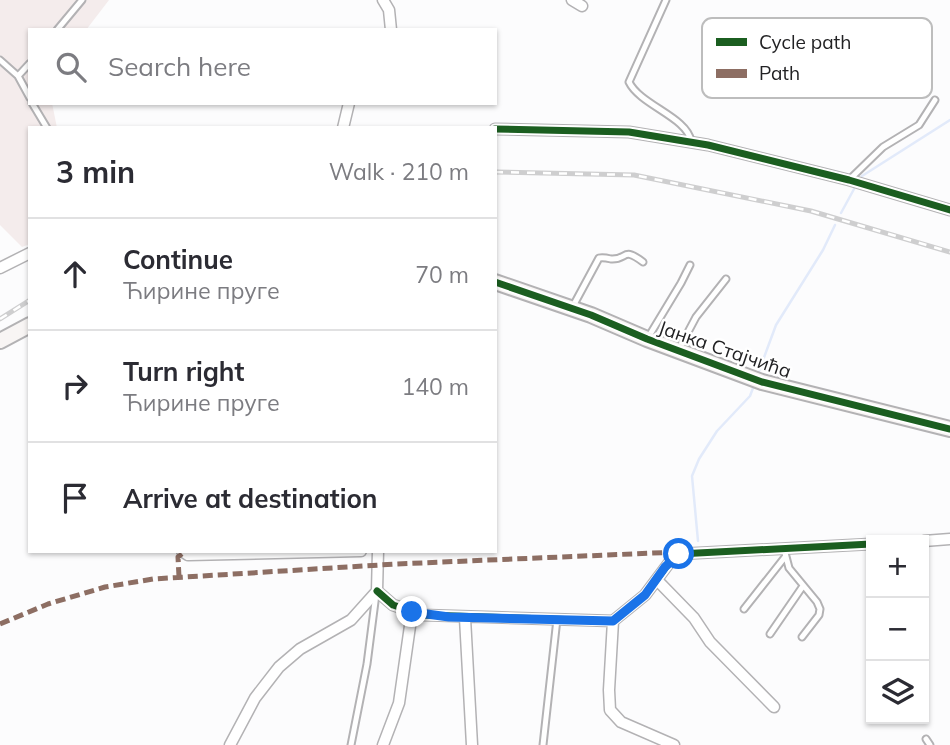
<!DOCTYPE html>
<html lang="en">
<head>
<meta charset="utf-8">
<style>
	:root { --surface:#fff; --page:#f7f7f7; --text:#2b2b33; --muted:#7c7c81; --line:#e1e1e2 }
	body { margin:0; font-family:Mulish,sans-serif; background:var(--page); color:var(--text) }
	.controls { position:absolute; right:21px; bottom:21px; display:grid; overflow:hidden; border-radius:0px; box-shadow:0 2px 5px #0004 }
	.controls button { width:63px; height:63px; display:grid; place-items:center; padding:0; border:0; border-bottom:2px solid var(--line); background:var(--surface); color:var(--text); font:35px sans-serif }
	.stop { position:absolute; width:21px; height:21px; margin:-16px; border:5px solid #1a73e8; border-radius:50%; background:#fff }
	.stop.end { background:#1a73e8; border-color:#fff; box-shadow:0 2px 7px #0008 }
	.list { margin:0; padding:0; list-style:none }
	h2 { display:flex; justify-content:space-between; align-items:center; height:91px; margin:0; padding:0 28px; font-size:30px }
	h2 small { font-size:23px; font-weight:400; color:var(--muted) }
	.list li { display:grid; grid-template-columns:46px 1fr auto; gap:21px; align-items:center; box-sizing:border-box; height:112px; padding:0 28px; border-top:2px solid var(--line) }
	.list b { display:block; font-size:26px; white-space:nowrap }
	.list p { margin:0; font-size:23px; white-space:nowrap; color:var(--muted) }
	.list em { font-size:23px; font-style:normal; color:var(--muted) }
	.icon { flex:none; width:38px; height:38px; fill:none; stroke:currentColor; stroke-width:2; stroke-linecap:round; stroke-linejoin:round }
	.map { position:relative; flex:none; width:950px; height:745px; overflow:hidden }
	.search { position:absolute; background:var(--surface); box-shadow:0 2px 5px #0004; left:28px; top:28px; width:469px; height:77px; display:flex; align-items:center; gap:18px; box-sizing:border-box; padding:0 24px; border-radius:0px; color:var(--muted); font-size:26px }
	.panel { position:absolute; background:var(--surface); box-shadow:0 2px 5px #0004; left:28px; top:126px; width:469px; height:427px; border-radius:0px }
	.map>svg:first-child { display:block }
	.industrial { fill:#f4ecec }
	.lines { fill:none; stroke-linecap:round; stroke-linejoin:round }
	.stream { stroke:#e2eafa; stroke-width:2.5 }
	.lane-casing { stroke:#b3b2b4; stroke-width:9 }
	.street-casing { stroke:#b3b2b4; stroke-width:13 }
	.secondary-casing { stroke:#b3b2b4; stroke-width:18 }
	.lane { stroke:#fff; stroke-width:5 }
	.street { stroke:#fff; stroke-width:10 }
	.secondary { stroke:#f8f5f4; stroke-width:14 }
	.rail-casing { stroke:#cececf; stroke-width:5 }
	.rail { stroke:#fff; stroke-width:2.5; stroke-dasharray:8; stroke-linecap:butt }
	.quiet { stroke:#8d6e63; stroke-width:5; stroke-dasharray:10 5; stroke-linecap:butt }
	.cycleway-casing { stroke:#fff; stroke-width:11 }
	.cycleway { stroke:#1b5e20; stroke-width:7 }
	.route { stroke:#1a73e8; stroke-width:9 }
	.labels { text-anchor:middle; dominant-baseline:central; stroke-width:5; stroke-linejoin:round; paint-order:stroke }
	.street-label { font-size:19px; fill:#222224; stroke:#fff }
	.key { fill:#fff; stroke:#bdbdbd; stroke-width:2 }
	.key-label { font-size:19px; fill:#222224 }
</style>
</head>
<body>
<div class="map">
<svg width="950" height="745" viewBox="0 0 950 745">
	<rect width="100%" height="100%" fill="#fcfcfd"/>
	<path class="industrial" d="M0 0H109L86 30H30V103H52L57 128H30V244L22 247 0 225Z"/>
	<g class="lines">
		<path class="stream" d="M862 176 950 120
			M841 213 854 189
			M759 371 776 325 823 250 835 225
			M698 541 692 476 699 459 717 431 750 396 753 388"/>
		<defs>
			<path id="lane" d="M666 0 629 82C640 105 687 117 691 141
				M57 30 82 0
				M0 60 18 76 30 98
				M18 76 30 63
				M32 103 47 128
				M849 180 883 147 919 125 935 100
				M572 308 599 258C603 257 607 258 611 259 628 260 622 246 643 262
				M649 336 681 283 690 265
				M679 349 696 317 726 279
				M784 549 789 568 817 602 820 609 819 615 802 637
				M744 609 785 557
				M770 634 803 586
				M926 739 930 745
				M351 745 367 664 376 594
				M543 745 557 619"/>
			<path id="street" d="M383 0 389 10 391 30
				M572 0 582 6
				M343 128 349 103
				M495 129 629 132 708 145 849 180 950 210
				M0 268 30 253
				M924 541 950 539
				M182 551 188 555 361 551
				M657 580 694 618 710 642 774 707
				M377 591 393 605 423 615 613 621 645 595 672 559 679 554 871 544
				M377 591 378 551
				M465 618 472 745
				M613 621 609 690 610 710 621 722 674 745
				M230 745 255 698 279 667 300 649 351 620 377 591
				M383 745 399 703 412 612"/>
			<path id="secondary" d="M495 282 591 315 647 339 762 382 950 429
				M0 341 30 325"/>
		</defs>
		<use href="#lane" class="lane-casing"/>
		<use href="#street" class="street-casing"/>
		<use href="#secondary" class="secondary-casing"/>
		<use href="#lane" class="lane"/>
		<use href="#street" class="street"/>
		<use href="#secondary" class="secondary"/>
		<defs>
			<path id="rail" d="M495 172 634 175 811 211 950 252
				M0 319 30 300"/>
		</defs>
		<use href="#rail" class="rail-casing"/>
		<use href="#rail" class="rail"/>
		<path class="quiet" d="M179 577 178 557 183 553
			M0 624 48 604 105 587 153 579 396 564 678 552"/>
		<defs>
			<path id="cycleway" d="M495 129 629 132 708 145 849 180 950 210
				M495 282 591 315 647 339 762 382 950 429
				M377 591 393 605 423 615 613 621 645 595 672 559 679 554 871 544"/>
		</defs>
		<use href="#cycleway" class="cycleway-casing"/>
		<use href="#cycleway" class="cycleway"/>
	</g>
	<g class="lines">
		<path class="route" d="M412 612 449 617 613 621 645 595 665 567 679 554"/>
	</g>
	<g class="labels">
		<g class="street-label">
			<text transform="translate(725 349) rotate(19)">Јанка Стајчића</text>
		</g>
	</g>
	<rect x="702" y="18" width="230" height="80" rx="10" class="key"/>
	<rect x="716" y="38" width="31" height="8" fill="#1b5e20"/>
	<rect x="716" y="69" width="31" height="9" fill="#8d6e63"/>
	<g class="key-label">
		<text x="759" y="49">Cycle path</text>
		<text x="759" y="80">Path</text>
	</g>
</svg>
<div class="controls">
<button>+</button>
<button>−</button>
<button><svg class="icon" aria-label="layers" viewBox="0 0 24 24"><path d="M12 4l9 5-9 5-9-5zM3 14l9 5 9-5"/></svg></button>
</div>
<div class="stop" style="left:679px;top:554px"></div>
<div class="stop end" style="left:412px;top:612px"></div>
<div class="search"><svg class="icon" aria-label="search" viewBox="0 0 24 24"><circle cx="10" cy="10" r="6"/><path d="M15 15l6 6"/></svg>Search here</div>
<section class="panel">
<h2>3 min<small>Walk · 210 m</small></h2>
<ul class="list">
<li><svg class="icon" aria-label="ahead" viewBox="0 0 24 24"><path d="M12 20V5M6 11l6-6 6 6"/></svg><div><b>Continue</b><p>Ћирине пруге</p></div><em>70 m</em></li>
<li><svg class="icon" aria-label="right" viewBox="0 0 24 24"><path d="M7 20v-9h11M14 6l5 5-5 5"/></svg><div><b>Turn right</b><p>Ћирине пруге</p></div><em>140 m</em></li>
<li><svg class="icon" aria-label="arrive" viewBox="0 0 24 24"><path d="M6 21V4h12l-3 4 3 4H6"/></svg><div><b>Arrive at destination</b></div></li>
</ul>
</section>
</div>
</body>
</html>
